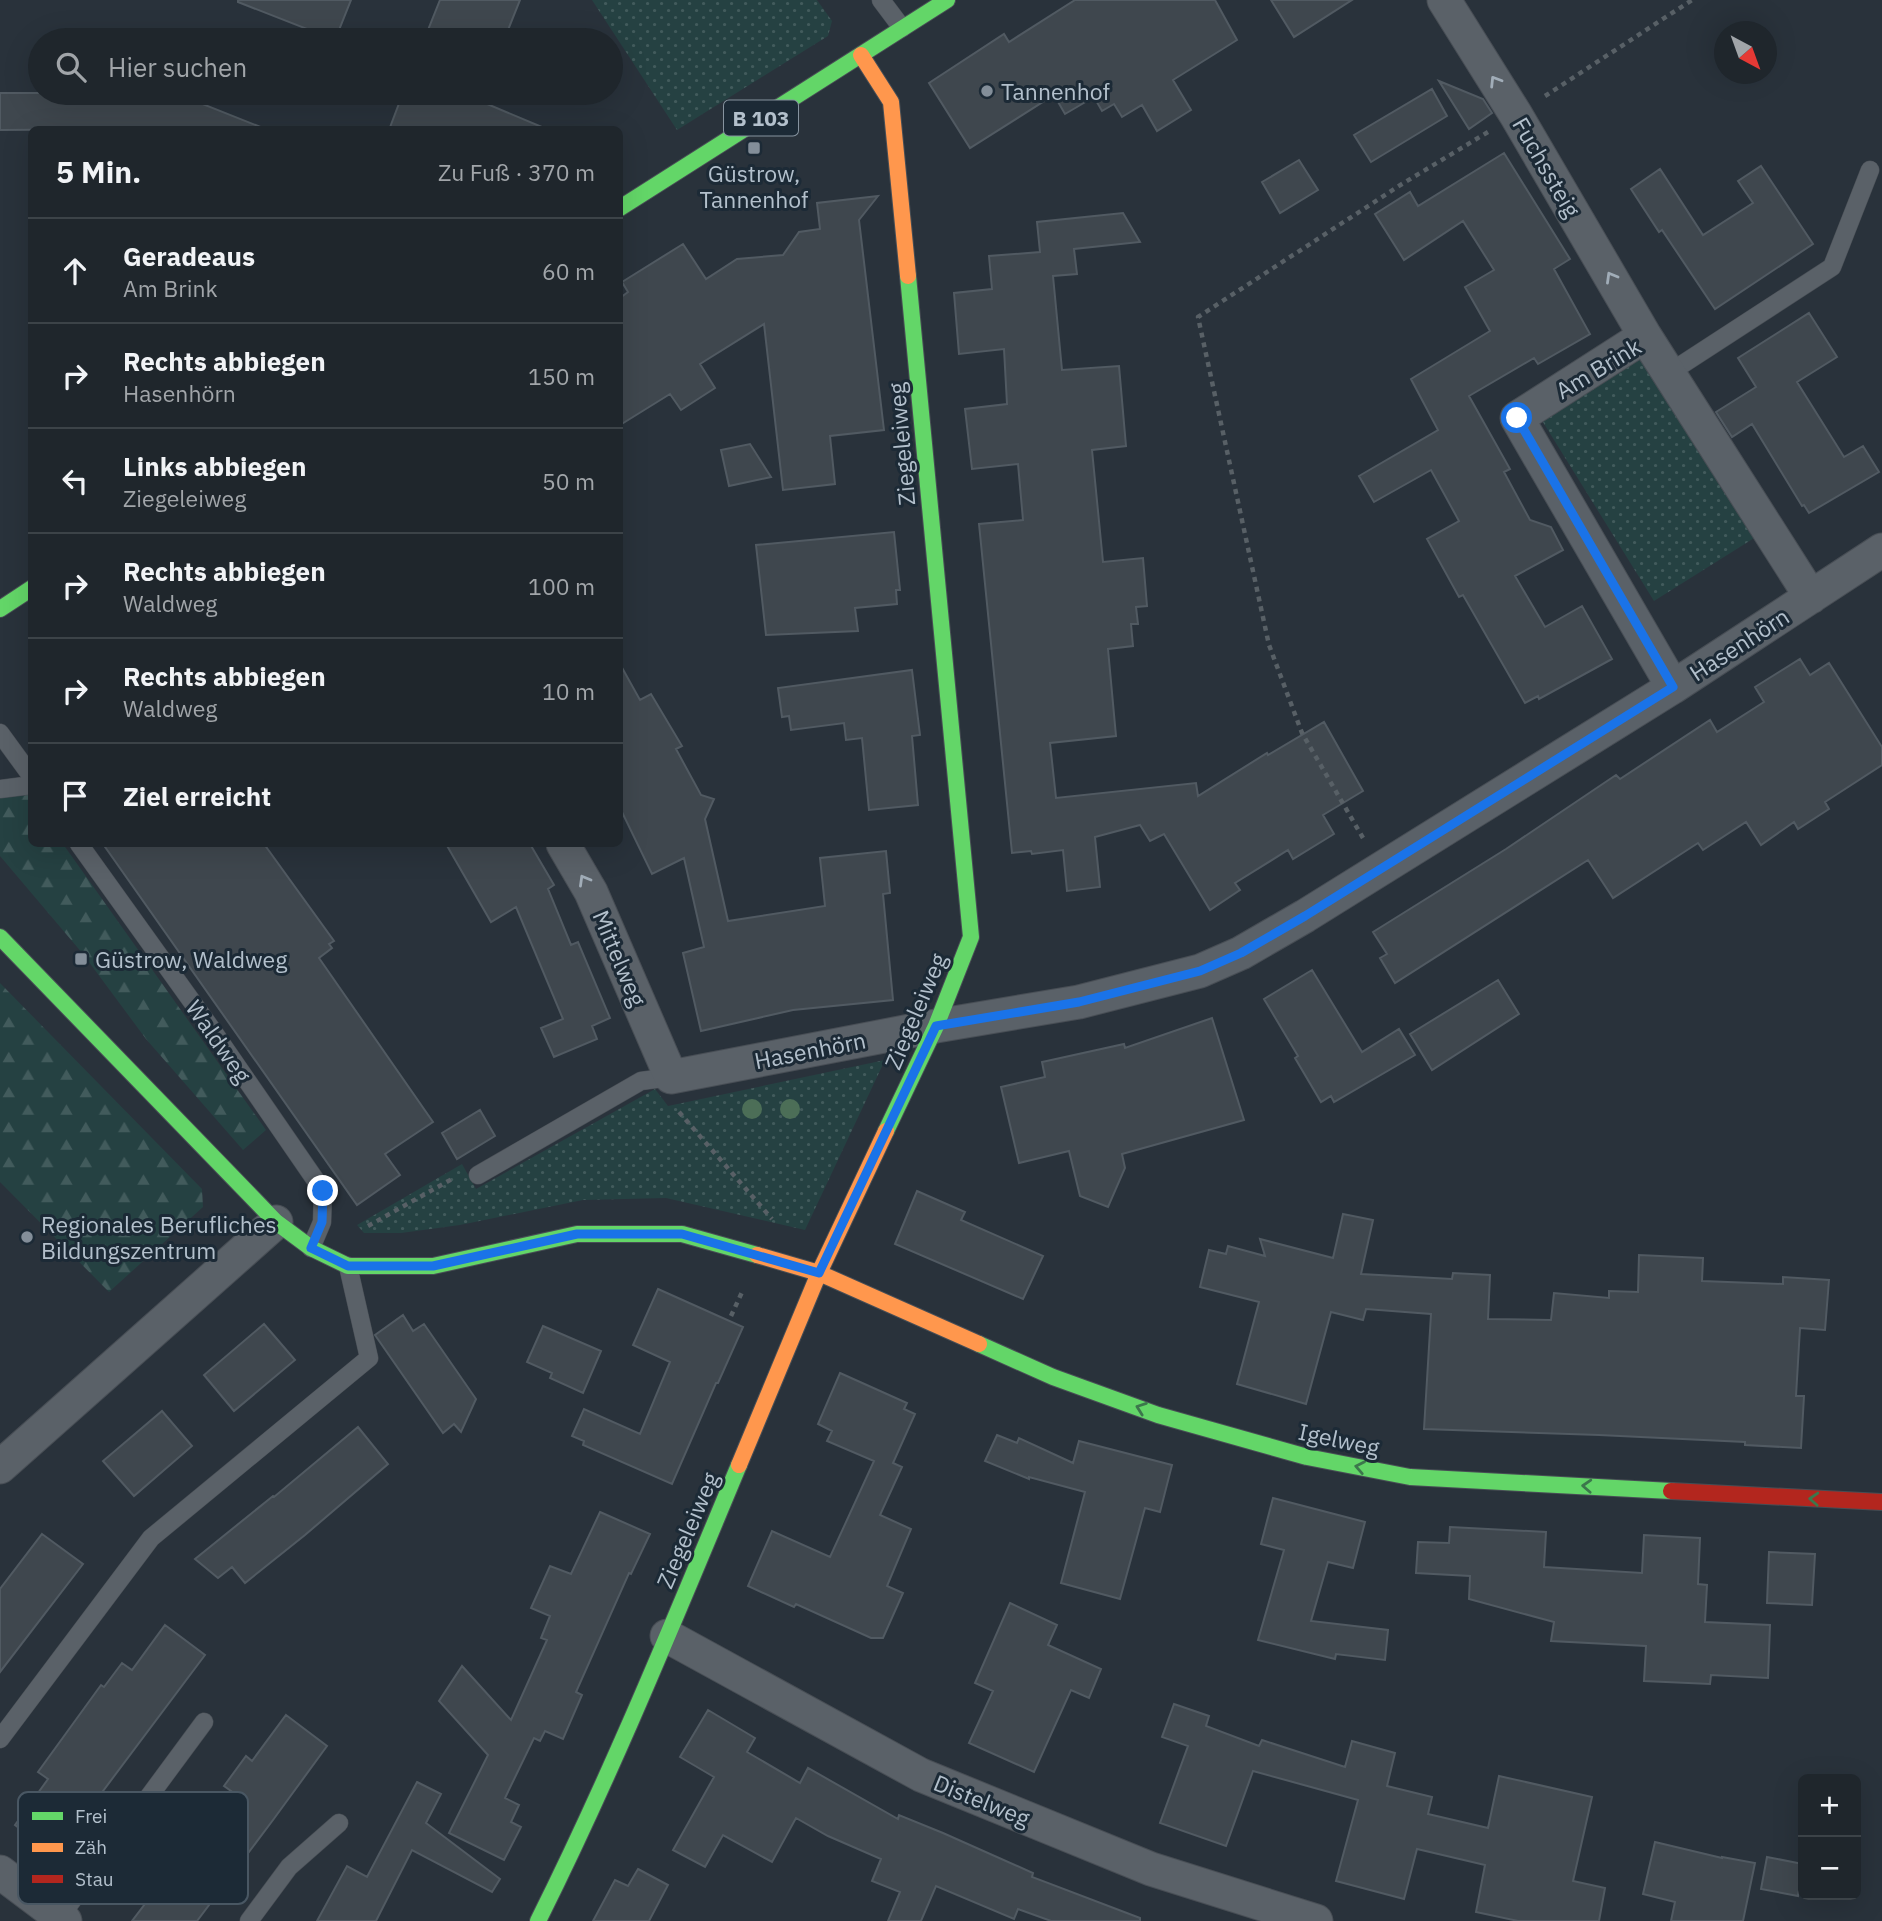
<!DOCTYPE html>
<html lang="de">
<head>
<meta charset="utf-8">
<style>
	:root { --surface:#1f262c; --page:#272e34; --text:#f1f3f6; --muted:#a1a5a9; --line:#3c4348 }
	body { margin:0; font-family:"IBM Plex Sans",sans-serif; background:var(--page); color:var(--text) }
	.controls { position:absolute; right:21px; bottom:21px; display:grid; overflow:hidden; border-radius:10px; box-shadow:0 7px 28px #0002 }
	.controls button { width:63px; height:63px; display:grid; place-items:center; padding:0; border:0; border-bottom:2px solid var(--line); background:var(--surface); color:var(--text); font:35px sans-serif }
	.compass { position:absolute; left:1714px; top:21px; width:63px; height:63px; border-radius:50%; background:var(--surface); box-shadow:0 7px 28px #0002; rotate:139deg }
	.stop { position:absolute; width:21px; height:21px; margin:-16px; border:5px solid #1a73e8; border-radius:50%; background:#fff }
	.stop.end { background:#1a73e8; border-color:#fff; box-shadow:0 2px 7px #0008 }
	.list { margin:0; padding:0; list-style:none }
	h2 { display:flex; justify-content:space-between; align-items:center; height:91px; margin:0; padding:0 28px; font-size:30px }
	h2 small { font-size:23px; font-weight:400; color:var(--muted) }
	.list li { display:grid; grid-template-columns:46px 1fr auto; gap:21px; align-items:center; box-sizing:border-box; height:105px; padding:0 28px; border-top:2px solid var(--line) }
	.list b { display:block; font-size:26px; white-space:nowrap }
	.list p { margin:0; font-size:23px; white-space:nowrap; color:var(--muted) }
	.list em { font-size:23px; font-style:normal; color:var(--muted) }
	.icon { flex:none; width:38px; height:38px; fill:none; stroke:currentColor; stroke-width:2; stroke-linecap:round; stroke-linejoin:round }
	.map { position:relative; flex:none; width:1882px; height:1921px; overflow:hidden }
	.search { position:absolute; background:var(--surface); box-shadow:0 7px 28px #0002; left:28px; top:28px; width:595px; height:77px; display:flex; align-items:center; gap:18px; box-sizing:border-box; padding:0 24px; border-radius:38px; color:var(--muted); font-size:26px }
	.panel { position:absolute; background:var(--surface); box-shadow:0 7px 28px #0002; left:28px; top:126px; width:595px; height:721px; border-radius:10px }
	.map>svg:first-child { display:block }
	.grass { fill:url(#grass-dots) }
	.forest { fill:url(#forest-firs) }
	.building { fill:#3f474e; stroke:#515a62; stroke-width:2 }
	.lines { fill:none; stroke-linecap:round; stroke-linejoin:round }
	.lane-casing { stroke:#484e55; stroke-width:19 }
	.street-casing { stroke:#484e55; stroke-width:35 }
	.fast-casing { stroke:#484e55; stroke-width:18 }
	.slow-casing { stroke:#484e55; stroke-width:18 }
	.jam-casing { stroke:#484e55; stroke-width:18 }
	.path { stroke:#586066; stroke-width:4.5; stroke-dasharray:5 5; stroke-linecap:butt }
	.lane { stroke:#5a6168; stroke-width:18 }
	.street { stroke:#5a6168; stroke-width:33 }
	.fast { stroke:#63d668; stroke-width:16 }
	.slow { stroke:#ff974d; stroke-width:16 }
	.jam { stroke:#b3261e; stroke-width:16 }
	.tree { fill:#4c6e57 }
	.oneway { stroke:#a1adb8 }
	.oneway2 { stroke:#3c774c }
	.route { stroke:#1a73e8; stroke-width:9 }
	.poi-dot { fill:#838e99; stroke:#1c2a36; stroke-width:2.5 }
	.labels { text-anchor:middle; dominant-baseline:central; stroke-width:6; stroke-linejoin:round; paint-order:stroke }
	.shield { fill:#1c2a36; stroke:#86939f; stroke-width:2 }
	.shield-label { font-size:21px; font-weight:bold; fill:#b3c0cc }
	.poi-label { font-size:23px; fill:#b3c0cc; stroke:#1c2a36; text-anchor:start }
	.street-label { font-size:23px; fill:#b3c0cc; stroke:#1c2a36 }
	.key { fill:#1c2a36; stroke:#495763; stroke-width:2 }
	.key-label { font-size:19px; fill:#b3c0cc }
</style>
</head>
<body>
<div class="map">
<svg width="1882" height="1921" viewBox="0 0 1882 1921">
	<defs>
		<pattern id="grass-dots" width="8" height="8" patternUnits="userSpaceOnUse" patternTransform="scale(1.75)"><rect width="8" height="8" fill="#254142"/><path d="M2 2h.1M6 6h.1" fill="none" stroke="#425b5c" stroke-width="1.8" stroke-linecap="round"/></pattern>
		<pattern id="forest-firs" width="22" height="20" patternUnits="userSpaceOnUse" patternTransform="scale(1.75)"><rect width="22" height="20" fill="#254142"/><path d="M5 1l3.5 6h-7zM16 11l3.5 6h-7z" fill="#425b5c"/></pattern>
	</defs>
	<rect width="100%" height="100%" fill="#29323b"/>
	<path class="grass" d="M592 0H817L832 21 828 36 677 130Z
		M1646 353 1759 535 1654 601 1541 419Z
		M885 1060 805 1230 666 1198 583 1200 460 1225 401 1233H364L357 1225 462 1164 476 1189 655 1089 668 1106Z"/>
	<path class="forest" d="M28 794 31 799 32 844H63L266 1130 243 1150 146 1039 83 954 0 856V798Z
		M0 983 202 1189 203 1207 109 1292 0 1182Z"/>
	<path class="building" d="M238 0H351L335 40 238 2Z
		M440 0H520L504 40H424Z
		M1075 0H1215L1237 40 1173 80 1191 110 1157 131 1142 105 1122 117 1114 104 1102 111 1094 97 1065 114 1054 95 970 148 929 83 1004 34 1009 42Z
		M1271 0H1352L1294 37Z
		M1439 81 1483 99 1492 113 1469 129Z
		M1432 89 1447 116 1371 162 1354 135Z
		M0 93H175L263 128 0 130Z
		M403 93H484L480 101 549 130H389Z
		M1504 153 1570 259 1554 269 1590 334 1538 364 1534 358 1469 396 1510 469 1504 472 1530 520 1551 527 1563 550 1515 576 1545 627 1582 606 1612 659 1539 699 1538 696 1525 703 1463 595 1459 597 1427 539 1459 521 1431 470 1374 502 1359 476 1438 430 1411 379 1490 331 1465 287 1494 270 1463 221 1404 260 1375 214 1410 192 1418 206Z
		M1299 160 1318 190 1280 213 1262 182Z
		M1761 166 1813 244 1715 309 1662 230 1659 232 1631 189 1660 169 1703 235 1753 203 1738 181Z
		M878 196 859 220 884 430 830 436 835 484 783 490 764 324 700 364 715 388 681 410 670 394 620 425V298L628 292 622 282 683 244 706 279 737 259 783 255 799 232 820 229 817 203Z
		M1123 213 1140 242 1074 249 1077 274 1053 276 1062 370 1119 366 1126 446 1092 450 1103 562 1143 558 1147 606 1136 607 1138 624H1131L1133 646 1108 649 1116 736 1050 743 1056 798 1196 783 1198 796 1267 753 1268 755 1324 722 1363 791 1323 815 1334 834 1293 859 1288 850 1235 883 1240 890 1210 910 1164 834 1150 841 1140 825 1095 837 1100 887 1067 891 1063 850 1032 854 1031 851 1012 853 979 524 1023 520 1018 464 972 469 965 409 1007 404 1004 349 959 354 954 293 992 289 989 256 1040 252 1037 222Z
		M1809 313 1837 357 1797 382 1844 457 1863 446 1879 472 1809 513 1804 505 1802 506 1752 424 1732 437 1716 412 1756 387 1738 358Z
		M750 444 771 477 729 486 721 450Z
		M894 532 900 590H896L897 604 855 608 858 631 766 635 756 545Z
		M1800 659 1810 675 1829 663 1882 747V765L1825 802 1829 809 1798 829 1794 822 1761 845 1746 822 1703 850 1698 843 1613 898 1588 860 1395 983 1380 958 1387 954 1373 932 1506 849 1616 775 1620 779 1710 720 1717 732 1764 702 1755 687Z
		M620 664 640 700 651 694 682 746 676 749 701 795 714 799 705 819 728 921 825 906 820 858 886 851 890 893 883 894 893 1000 793 1010 701 1031 683 953 704 947 684 858 652 874 620 808Z
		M912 670 920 735 912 736 918 805 869 810 862 738 846 740 844 723 791 730 789 716 782 717 778 688Z
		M103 844H264L334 941 329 944 332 948 319 958 433 1122 385 1154 400 1175 357 1205Z
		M446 844H530L554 885 548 889 571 945 578 942 610 1018 592 1026 597 1039 554 1057 541 1028 563 1019 516 907 491 922Z
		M1312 970 1362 1052 1399 1029 1415 1055 1334 1102 1331 1096 1321 1102 1295 1058 1298 1056 1264 999Z
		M1498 980 1519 1014 1432 1070 1410 1034Z
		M1212 1018 1244 1120 1122 1154 1125 1168 1108 1207 1080 1196 1069 1151 1019 1163 1001 1087 1045 1077 1042 1062 1124 1044 1125 1048Z
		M480 1110 495 1136 457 1159 442 1133Z
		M917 1191 965 1212 961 1220 1043 1256 1023 1299 895 1244Z
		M1343 1214 1373 1220 1361 1274 1452 1279 1453 1273 1490 1275 1488 1319 1551 1320 1554 1293 1609 1298V1291L1638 1292 1639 1255 1703 1258 1702 1281 1783 1284V1277L1829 1280 1825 1330 1800 1328 1796 1396H1804L1801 1448 1745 1445V1442L1599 1435 1424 1429 1431 1314 1366 1309 1363 1320 1331 1312 1306 1404 1237 1384 1259 1302 1200 1287 1209 1250 1226 1254 1228 1246 1265 1256 1260 1239 1333 1258Z
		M658 1289 743 1327 718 1383H716L672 1484 583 1445 584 1441 572 1436 584 1409 640 1434 670 1362 633 1345Z
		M403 1315 413 1331 424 1324 476 1399 461 1432 454 1424 443 1433 375 1335Z
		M264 1324 295 1360 234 1411 204 1375Z
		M543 1326 601 1351 583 1393 550 1378 552 1373 527 1362Z
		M840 1373 907 1403 904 1409 915 1414 893 1463 902 1467 880 1515 911 1529 887 1586 903 1593 883 1638H871L796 1604 794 1607 748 1586 772 1531 830 1557 874 1461 827 1441 832 1431 818 1424Z
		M162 1411 192 1446 134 1496 103 1461Z
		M358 1427 388 1464 305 1535 245 1583 232 1567 218 1578 195 1559 273 1496 274 1497Z
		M997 1435 1017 1443 1019 1438 1073 1463 1079 1441 1172 1465 1160 1512 1145 1508 1120 1599 1061 1583 1085 1492 1029 1477V1479L985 1461Z
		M1273 1498 1365 1522 1353 1568 1328 1562 1311 1621 1388 1630 1385 1660 1336 1654 1335 1659 1258 1640 1284 1550 1261 1544Z
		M600 1512 650 1534 631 1574 629 1573 576 1692 582 1695 563 1739 545 1731 540 1741 534 1738 505 1798 519 1805 511 1822 521 1827 504 1860 449 1833 488 1755 439 1701 462 1666 511 1720 547 1640 541 1638 550 1616 531 1608 550 1566 571 1574Z
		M1450 1527 1546 1532 1544 1567 1642 1573 1644 1535 1700 1538 1698 1584 1707 1585 1705 1622 1770 1625 1768 1678 1711 1675 1710 1684 1644 1681 1646 1646 1551 1641 1554 1622 1469 1599 1470 1576 1416 1573 1418 1542 1449 1543Z
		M42 1534 83 1564 0 1672V1589Z
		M1769 1552 1815 1554 1812 1605 1767 1603Z
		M1010 1603 1057 1625 1048 1645 1101 1669 1089 1698 1071 1690 1034 1772 969 1743 993 1691 975 1683Z
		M165 1625 205 1655 55 1855 15 1825 48 1779 38 1772 101 1685 104 1687 122 1663 132 1670Z
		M1174 1704 1209 1716 1206 1726 1259 1746 1262 1740 1345 1767 1352 1741 1395 1753 1387 1786 1432 1797 1428 1814 1488 1828 1499 1776 1592 1797 1573 1881 1605 1888 1599 1921H1518L1476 1912 1485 1865 1417 1849 1404 1899 1336 1881 1358 1800 1253 1771 1226 1846 1160 1823 1188 1746 1162 1737Z
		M708 1710 755 1738 747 1752 800 1783 808 1768 898 1819 899 1815 943 1833 1033 1873 1032 1877 1140 1918V1921H1051L1018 1909 1014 1919 936 1886 921 1921H888L900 1892 872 1881 881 1859 828 1836 796 1818 772 1862 723 1835 705 1867 673 1850 714 1777 680 1757Z
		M286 1715 327 1746 273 1820 197 1921H132L170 1871 160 1864 185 1830 195 1837 231 1791 224 1786 246 1756 252 1761Z
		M417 1782 441 1794 426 1823 500 1879 492 1892 412 1850 376 1921H317L347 1866 367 1877Z
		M1655 1842 1722 1858V1857L1755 1863 1743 1921H1671L1675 1902 1643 1894Z
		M1767 1857 1803 1864 1798 1896 1761 1889Z
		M638 1869 668 1885 649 1921H593L615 1880 628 1886Z"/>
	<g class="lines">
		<defs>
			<path id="lane" d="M881 0 902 28
				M1669 373 1832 267 1870 170
				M0 733 32 777
				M0 789 32 785
				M79 844 208 1024 323 1191 322 1222 311 1248
				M478 1175 641 1081 671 1077
				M0 1739 151 1538 369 1358 348 1266
				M57 1921 204 1722
				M249 1921 289 1867 339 1823"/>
			<path id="street" d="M1444 0 1516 115 1645 336
				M1673 687 1517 418 1645 336 1811 597
				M563 844 591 892 671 1077 936 1026 1079 1002 1200 971 1241 953 1305 916 1673 687 1882 550
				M0 1467 276 1222
				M667 1636 921 1775 1151 1869 1316 1921
				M0 1872 65 1921"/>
			<path id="fast" d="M620 208 947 0
				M0 609 32 588
				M0 937 276 1222 311 1248 348 1266H433L577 1234H682L757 1255
				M886 1131 936 1026 971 937 908 276
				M979 1344 1053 1377 1158 1415 1307 1457 1410 1477 1671 1491
				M538 1921C612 1773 675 1618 739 1465"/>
			<path id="slow" d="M861 55 891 102 908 276
				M757 1255 819 1273 979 1344
				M739 1465 819 1273 886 1131"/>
			<path id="jam" d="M1671 1491 1882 1502"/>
		</defs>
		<use href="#lane" class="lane-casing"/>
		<use href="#street" class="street-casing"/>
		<use href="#fast" class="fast-casing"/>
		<use href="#slow" class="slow-casing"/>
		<use href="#jam" class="jam-casing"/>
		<path class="path" d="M1545 96 1692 0
			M1363 838 1302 733 1269 645 1198 317 1402 184 1488 132
			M679 1112 772 1219
			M368 1226 452 1179
			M731 1316 743 1290"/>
		<use href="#lane" class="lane"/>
		<use href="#street" class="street"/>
		<use href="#fast" class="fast"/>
		<use href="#slow" class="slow"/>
		<use href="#jam" class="jam"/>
	</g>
	<g class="tree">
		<circle cx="752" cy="1109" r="10"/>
		<circle cx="790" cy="1109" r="10"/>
	</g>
	<defs><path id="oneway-chevron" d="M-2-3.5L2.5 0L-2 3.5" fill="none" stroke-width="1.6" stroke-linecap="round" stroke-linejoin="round" transform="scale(1.75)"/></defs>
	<g class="oneway">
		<use href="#oneway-chevron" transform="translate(1495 81) rotate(-122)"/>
		<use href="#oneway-chevron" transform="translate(1611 277) rotate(-120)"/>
		<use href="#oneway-chevron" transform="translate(584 880) rotate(-120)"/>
	</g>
	<g class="oneway2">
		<use href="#oneway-chevron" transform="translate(1141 1408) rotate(-160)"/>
		<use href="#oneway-chevron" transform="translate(1360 1467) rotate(-169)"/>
		<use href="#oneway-chevron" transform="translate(1587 1486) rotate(-177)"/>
		<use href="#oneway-chevron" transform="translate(1814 1499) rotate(-177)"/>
	</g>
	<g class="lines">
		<path class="route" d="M323 1191 322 1222 311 1248 348 1266H433L577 1234H682L819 1273 936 1026 1079 1002 1200 971 1241 953 1305 916 1673 687 1517 418"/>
	</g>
	<g class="poi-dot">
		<circle cx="987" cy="91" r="7"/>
		<rect x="747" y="141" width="14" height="14" rx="3.5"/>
		<rect x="74" y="952" width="14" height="14" rx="3.5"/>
		<circle cx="27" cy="1237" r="7"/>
	</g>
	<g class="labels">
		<rect class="shield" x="724" y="100.5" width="74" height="35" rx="5"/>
		<g class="shield-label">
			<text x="761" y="118">B 103</text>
		</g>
		<g class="poi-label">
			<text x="1001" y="91">Tannenhof</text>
			<text x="754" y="173" text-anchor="middle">Güstrow,<tspan x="754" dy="26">Tannenhof</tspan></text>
			<text x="95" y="959">Güstrow, Waldweg</text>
			<text x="41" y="1224">Regionales Berufliches<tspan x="41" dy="26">Bildungszentrum</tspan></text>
		</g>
		<g class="street-label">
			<text transform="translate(1547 167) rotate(60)">Fuchssteig</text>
			<text transform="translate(1598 368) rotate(-31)">Am Brink</text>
			<text transform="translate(901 444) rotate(-95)">Ziegeleiweg</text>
			<text transform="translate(1739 644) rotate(-33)">Hasenhörn</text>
			<text transform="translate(620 958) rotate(67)">Mittelweg</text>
			<text transform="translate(915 1011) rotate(-67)">Ziegeleiweg</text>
			<text transform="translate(219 1041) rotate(55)">Waldweg</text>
			<text transform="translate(810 1050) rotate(-11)">Hasenhörn</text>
			<text transform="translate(1339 1439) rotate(12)">Igelweg</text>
			<text transform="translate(687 1530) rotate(-67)">Ziegeleiweg</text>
			<text transform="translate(982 1800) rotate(22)">Distelweg</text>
		</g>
	</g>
	<rect x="18" y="1792" width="230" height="112" rx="10" class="key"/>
	<rect x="32" y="1812" width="31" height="8" fill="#63d668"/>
	<rect x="32" y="1843" width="31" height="9" fill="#ff974d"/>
	<rect x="32" y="1875" width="31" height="8" fill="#b3261e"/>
	<g class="key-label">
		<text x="75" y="1823">Frei</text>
		<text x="75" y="1854">Zäh</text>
		<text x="75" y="1886">Stau</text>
	</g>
</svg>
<div class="controls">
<button>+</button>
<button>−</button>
</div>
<svg class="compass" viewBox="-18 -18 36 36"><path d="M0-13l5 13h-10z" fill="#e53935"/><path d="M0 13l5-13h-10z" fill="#a1a5a9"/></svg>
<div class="stop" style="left:1517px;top:418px"></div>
<div class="stop end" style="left:323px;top:1191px"></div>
<div class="search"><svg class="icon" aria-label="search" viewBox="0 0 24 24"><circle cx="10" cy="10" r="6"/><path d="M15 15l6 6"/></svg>Hier suchen</div>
<section class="panel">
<h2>5 Min.<small>Zu Fuß · 370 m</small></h2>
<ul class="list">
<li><svg class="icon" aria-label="ahead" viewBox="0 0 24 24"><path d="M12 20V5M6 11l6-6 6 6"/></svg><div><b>Geradeaus</b><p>Am Brink</p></div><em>60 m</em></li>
<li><svg class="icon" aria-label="right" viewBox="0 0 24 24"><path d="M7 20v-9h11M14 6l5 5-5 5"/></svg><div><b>Rechts abbiegen</b><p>Hasenhörn</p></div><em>150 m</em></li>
<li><svg class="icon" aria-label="left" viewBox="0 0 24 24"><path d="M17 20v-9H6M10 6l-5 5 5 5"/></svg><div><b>Links abbiegen</b><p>Ziegeleiweg</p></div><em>50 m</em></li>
<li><svg class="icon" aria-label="right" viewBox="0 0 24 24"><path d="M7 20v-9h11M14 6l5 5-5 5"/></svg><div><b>Rechts abbiegen</b><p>Waldweg</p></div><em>100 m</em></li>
<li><svg class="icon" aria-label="right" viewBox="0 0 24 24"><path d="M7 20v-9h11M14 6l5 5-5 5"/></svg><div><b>Rechts abbiegen</b><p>Waldweg</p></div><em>10 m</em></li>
<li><svg class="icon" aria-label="arrive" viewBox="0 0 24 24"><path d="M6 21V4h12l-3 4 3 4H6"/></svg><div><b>Ziel erreicht</b></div></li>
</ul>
</section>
</div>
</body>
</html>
